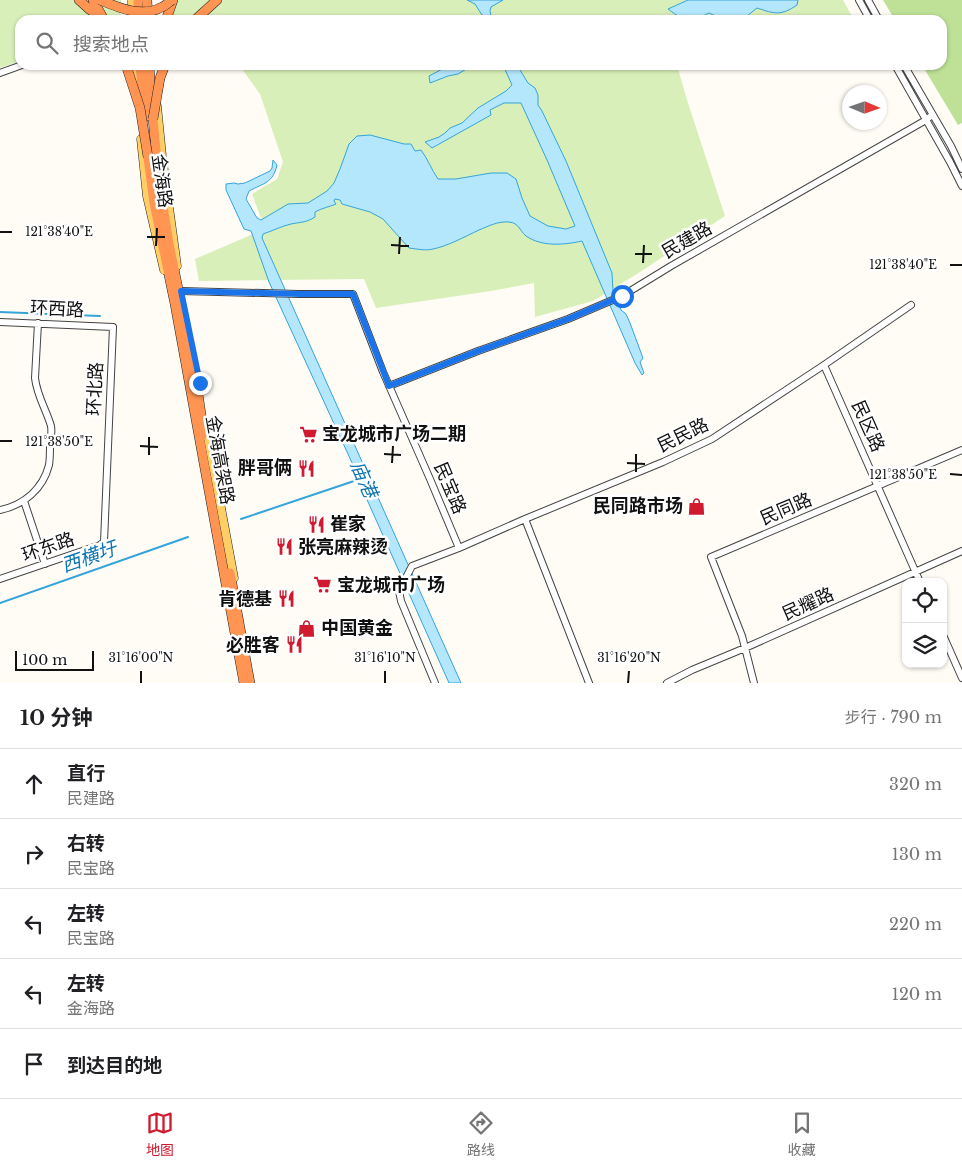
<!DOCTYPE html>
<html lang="zh">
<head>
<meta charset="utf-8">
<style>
	:root { --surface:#fff; --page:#f2f2f2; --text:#202124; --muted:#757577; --line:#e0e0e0; --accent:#d01a30 }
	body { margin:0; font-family:"Libre Baskerville","Noto Sans SC",serif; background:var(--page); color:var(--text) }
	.controls { position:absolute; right:15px; bottom:15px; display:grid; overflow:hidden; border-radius:10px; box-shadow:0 1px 4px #0004 }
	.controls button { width:45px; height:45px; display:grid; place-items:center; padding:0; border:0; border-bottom:1px solid var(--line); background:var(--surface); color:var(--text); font:25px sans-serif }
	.compass { position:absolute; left:842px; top:85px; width:45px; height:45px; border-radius:50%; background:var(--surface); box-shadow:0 1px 4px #0004; rotate:92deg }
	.scale { position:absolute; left:15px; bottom:12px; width:79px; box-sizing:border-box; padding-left:5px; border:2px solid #111; border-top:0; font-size:14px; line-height:18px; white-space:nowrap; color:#111; -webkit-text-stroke:4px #fff; paint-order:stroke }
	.stop { position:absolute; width:15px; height:15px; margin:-11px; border:4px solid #1a73e8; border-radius:50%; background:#fff }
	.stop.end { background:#1a73e8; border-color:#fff; box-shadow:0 1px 5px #0008 }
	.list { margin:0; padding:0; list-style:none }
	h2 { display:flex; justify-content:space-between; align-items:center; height:65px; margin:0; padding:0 20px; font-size:21px }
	h2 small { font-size:16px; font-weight:400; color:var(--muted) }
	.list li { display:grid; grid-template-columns:32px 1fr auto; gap:15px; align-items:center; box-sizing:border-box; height:70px; padding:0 20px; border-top:1px solid var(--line) }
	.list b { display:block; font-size:19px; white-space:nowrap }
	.list p { margin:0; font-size:16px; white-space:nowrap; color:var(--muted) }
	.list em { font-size:16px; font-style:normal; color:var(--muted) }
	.icon { flex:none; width:28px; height:28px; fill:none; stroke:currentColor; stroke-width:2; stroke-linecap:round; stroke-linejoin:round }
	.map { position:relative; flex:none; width:962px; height:683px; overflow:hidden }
	.search { position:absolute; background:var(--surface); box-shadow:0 1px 4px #0004; left:15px; right:15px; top:15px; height:55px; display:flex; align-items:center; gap:12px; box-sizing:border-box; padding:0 18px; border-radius:15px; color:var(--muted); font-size:19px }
	.sheet { height:415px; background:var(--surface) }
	nav { display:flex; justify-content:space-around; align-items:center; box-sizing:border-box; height:70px; border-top:1px solid var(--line); background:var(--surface); font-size:14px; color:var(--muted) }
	nav a { display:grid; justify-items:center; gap:2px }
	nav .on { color:var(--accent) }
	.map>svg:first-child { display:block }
	.green { fill:#d9efb9 }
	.forest { fill:#bee197 }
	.water { fill:#b4e6fc; stroke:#34a4da }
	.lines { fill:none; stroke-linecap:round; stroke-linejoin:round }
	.stream { stroke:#34a4da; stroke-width:2 }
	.minor-casing { stroke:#444; stroke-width:8 }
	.major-casing { stroke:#222; stroke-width:9 }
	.highway-casing { stroke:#222; stroke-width:10 }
	.minor { stroke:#fff; stroke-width:6 }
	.major { stroke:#ffce65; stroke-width:8 }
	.highway { stroke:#ff9453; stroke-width:9 }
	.highway-bridge-casing { stroke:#222; stroke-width:10; stroke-linecap:butt }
	.highway-bridge { stroke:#ff9453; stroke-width:9 }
	.route { stroke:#1a73e8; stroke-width:6 }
	.ticks { fill:none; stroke:#111; stroke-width:2 }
	.labels { text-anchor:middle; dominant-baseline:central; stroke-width:5; stroke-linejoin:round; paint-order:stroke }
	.street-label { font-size:18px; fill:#111; stroke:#fff }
	.poi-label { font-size:18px; font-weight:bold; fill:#111; stroke:#fff; text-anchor:start }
	.water-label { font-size:19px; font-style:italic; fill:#0c75b1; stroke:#fff }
	.ticks-label { font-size:12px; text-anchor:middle; fill:#111; stroke:#fff; stroke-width:5; stroke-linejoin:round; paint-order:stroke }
</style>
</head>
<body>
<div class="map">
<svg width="962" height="683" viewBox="0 0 962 683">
	<rect width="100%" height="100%" fill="#fffcf5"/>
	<path class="green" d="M0 0H121V20H20V61L0 68Z
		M167 0H843L854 20H167Z
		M239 65H677L687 100 725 216 637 274 593 301 535 317 534 283 491 291 376 308 364 279 199 281 195 259 265 229 252 194 277 179 283 162 260 94Z"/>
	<path class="forest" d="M883 0H962V123L958 125 922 65H942V20H895Z"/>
	<path class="water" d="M467 0H503L491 7 490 11 491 16H495L496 20H486L485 17 482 15 475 4Z
		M688 0H798L797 5C781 16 775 14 757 8L742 20H724L709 13C689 23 687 23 668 9Z
		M450 65H473L458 74 448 76 430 83 429 76Z
		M503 65H517L528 83 535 88 538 95V105L542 111 566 161 612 273 613 292 621 310 626 314 630 323 643 358 640 362 644 373 642 375 635 363 582 241C564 245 542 247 526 236 519 230 519 223 509 222 498 221 489 226 479 230 464 237 448 246 433 249 426 251 417 249 409 248L383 219 370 212 342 204 340 200 335 199 334 201 336 204C329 207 322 208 315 212V217C306 223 300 222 291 224 282 226 272 231 263 234L262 238 461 683H449L360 484 353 465 269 282 251 231 244 229 226 190V184L234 183 238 184 245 183 270 171 272 168 273 160 277 165C273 183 264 183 249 191L246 199 257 218 261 220 288 204 308 203 327 191 334 183 340 169 349 144 357 136 370 135 404 144H411L415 151 421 150C428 159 431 169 438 179H456L491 173H507L516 179 522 198 530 216 548 226 566 229 575 226 547 160 521 103H504L490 110 491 115 432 148 425 142 439 137 445 133 450 128 462 123 478 108 506 91 512 85Z"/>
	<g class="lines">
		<path class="stream" d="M0 312 100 316
			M241 519 360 479
			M0 603 188 537"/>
		<defs>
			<path id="minor" d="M859 0 870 20
				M868 0 879 20
				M895 65 950 162 962 186
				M904 65 951 146 962 169
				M0 73 22 65
				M181 291 299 294H353L383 372 430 479 459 548
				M0 322 113 327 104 542 100 545 0 579
				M824 365 920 582
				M389 386 478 351 568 319 622 296 671 266 926 120 932 115
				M24 501 45 564
				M0 510C24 505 43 489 49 465 50 459 50 452 50 445 51 439 52 432 51 426 46 409 37 396 35 378L38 323
				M943 635 962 678
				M435 683 401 601 399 591 412 566 459 548 525 519
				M589 683 525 519 663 462 712 439 824 365 911 305
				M667 683 692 670 745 648 962 551
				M754 683 742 636 711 557 962 450"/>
			<path id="major" d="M132 20V0
				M134 65 136 88
				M157 106 162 156 177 266
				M141 139 147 196 164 270
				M206 427 234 578"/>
			<path id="highway" d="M79 0 89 9 104 19
				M93 0 103 18
				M138 0V20
				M147 0 148 20
				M166 20 173 0
				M195 20 217 0
				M140 65 145 117
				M149 65 153 119 159 182 169 244 195 373 204 435
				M160 78 165 65
				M147 150 154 203 175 304 244 683
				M230 573 250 683"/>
		</defs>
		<use href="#minor" class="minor-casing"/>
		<use href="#major" class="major-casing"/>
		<use href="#highway" class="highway-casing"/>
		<use href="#minor" class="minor"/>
		<use href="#major" class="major"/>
		<use href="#highway" class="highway"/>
		<defs>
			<path id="highway-bridge" d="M100 0C119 8 143 18 162 7 165 6 169 2 172 0
				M126 65 140 108 148 157
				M153 119 160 78"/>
		</defs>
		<use href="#highway-bridge" class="highway-bridge-casing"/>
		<use href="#highway-bridge" class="highway-bridge"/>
	</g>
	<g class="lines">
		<path class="route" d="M200 383 181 291 300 294H353L389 386 478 351 568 319 622 296"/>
	</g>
	<path class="ticks" d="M0 232H12M147 237H165M391 245 409 246M156 246 157 228M399 254 400 237M635 254H652M643 263 644 245M950 265H962M0 441H12M140 446 158 447M384 454 401 455M149 455V437M392 463 393 446M627 463 645 464M636 472V454M950 474 962 475M141 683V671M385 683V671M628 683 629 671"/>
	<defs>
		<symbol id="supermarket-bare" viewBox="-9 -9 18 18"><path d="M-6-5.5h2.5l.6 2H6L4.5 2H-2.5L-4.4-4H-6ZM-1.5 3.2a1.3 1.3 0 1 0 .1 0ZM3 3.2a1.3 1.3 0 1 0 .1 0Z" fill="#d01a30" stroke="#fff" stroke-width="2.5" paint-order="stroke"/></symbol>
		<symbol id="restaurant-bare" viewBox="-9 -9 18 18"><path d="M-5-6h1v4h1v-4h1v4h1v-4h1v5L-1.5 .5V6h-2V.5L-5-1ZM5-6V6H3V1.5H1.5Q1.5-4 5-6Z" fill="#d01a30" stroke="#fff" stroke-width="2.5" paint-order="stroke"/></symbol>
		<symbol id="shop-bare" viewBox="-9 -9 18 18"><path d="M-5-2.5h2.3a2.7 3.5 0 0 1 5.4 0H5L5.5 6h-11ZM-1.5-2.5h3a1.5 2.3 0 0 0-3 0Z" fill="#d01a30" stroke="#fff" stroke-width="2.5" paint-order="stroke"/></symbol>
	</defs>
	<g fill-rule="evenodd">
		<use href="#supermarket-bare" x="296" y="422" width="25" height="25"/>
		<use href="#restaurant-bare" x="294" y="456" width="25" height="25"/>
		<use href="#shop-bare" x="684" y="494" width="25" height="25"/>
		<use href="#restaurant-bare" x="304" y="512" width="25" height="25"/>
		<use href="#restaurant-bare" x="272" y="534" width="25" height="25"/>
		<use href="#supermarket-bare" x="310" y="572" width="25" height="25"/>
		<use href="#restaurant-bare" x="274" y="586" width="25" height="25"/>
		<use href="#shop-bare" x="294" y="616" width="25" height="25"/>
		<use href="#restaurant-bare" x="282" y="632" width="25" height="25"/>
	</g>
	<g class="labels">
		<g class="street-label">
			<text transform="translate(162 181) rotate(82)">金海路</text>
			<text transform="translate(687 240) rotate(-30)">民建路</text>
			<text transform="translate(57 309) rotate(3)">环西路</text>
			<text transform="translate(95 389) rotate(-87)">环北路</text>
			<text transform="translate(868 426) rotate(66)">民区路</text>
			<text transform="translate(683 435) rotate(-26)">民民路</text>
			<text transform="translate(220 460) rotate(80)">金海高架路</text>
			<text transform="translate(450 488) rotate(67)">民宝路</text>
			<text transform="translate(786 509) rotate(-23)">民同路</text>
			<text transform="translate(48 547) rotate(-19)">环东路</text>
			<text transform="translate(808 604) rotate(-24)">民耀路</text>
		</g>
		<g class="poi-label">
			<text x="322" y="434">宝龙城市广场二期</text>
			<text x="292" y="468" text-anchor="end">胖哥俩</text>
			<text x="683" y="506" text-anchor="end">民同路市场</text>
			<text x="330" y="524">崔家</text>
			<text x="298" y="547">张亮麻辣烫</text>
			<text x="337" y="585">宝龙城市广场</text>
			<text x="272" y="599" text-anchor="end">肯德基</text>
			<text x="321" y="628">中国黄金</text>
			<text x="280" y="645" text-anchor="end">必胜客</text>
		</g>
		<g class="water-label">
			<text transform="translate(364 479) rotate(66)">庙港</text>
			<text transform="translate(89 557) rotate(-19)">西横圩</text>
		</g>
	</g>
	<g class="ticks-label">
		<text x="59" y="236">121°38'40"E</text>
		<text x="903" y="269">121°38'40"E</text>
		<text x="59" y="446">121°38'50"E</text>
		<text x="903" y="479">121°38'50"E</text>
		<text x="141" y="662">31°16'00"N</text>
		<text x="385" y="662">31°16'10"N</text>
		<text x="629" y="662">31°16'20"N</text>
	</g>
</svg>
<div class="controls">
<button><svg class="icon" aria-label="locate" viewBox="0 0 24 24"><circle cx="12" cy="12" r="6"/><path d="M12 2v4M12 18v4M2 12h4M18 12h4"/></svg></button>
<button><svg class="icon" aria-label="layers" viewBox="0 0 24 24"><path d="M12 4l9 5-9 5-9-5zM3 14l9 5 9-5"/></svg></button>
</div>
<svg class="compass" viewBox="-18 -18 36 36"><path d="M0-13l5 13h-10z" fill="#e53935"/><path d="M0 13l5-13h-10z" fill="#757577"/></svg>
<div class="scale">100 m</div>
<div class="stop" style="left:622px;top:296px"></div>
<div class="stop end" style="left:200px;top:383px"></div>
<div class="search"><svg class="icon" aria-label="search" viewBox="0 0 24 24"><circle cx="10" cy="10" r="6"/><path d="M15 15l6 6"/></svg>搜索地点</div>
</div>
<section class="sheet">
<h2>10 分钟<small>步行 · 790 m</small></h2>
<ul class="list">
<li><svg class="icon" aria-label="ahead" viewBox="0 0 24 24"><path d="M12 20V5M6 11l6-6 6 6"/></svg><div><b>直行</b><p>民建路</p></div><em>320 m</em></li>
<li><svg class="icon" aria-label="right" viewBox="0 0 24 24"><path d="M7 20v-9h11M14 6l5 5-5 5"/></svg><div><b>右转</b><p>民宝路</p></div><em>130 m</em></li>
<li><svg class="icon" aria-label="left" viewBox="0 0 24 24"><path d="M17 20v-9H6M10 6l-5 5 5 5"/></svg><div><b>左转</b><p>民宝路</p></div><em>220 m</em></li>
<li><svg class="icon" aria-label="left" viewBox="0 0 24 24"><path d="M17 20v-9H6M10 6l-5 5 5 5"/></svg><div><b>左转</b><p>金海路</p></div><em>120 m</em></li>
<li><svg class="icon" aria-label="arrive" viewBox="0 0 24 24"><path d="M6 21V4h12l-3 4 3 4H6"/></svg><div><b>到达目的地</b></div></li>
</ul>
</section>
<nav>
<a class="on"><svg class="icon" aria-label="map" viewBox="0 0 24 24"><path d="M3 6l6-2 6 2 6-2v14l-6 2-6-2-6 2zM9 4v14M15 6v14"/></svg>地图</a>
<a><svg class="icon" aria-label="directions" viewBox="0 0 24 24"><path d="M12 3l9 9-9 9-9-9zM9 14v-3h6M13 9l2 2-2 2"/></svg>路线</a>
<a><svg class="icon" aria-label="saved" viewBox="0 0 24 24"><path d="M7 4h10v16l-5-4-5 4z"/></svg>收藏</a>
</nav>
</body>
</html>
